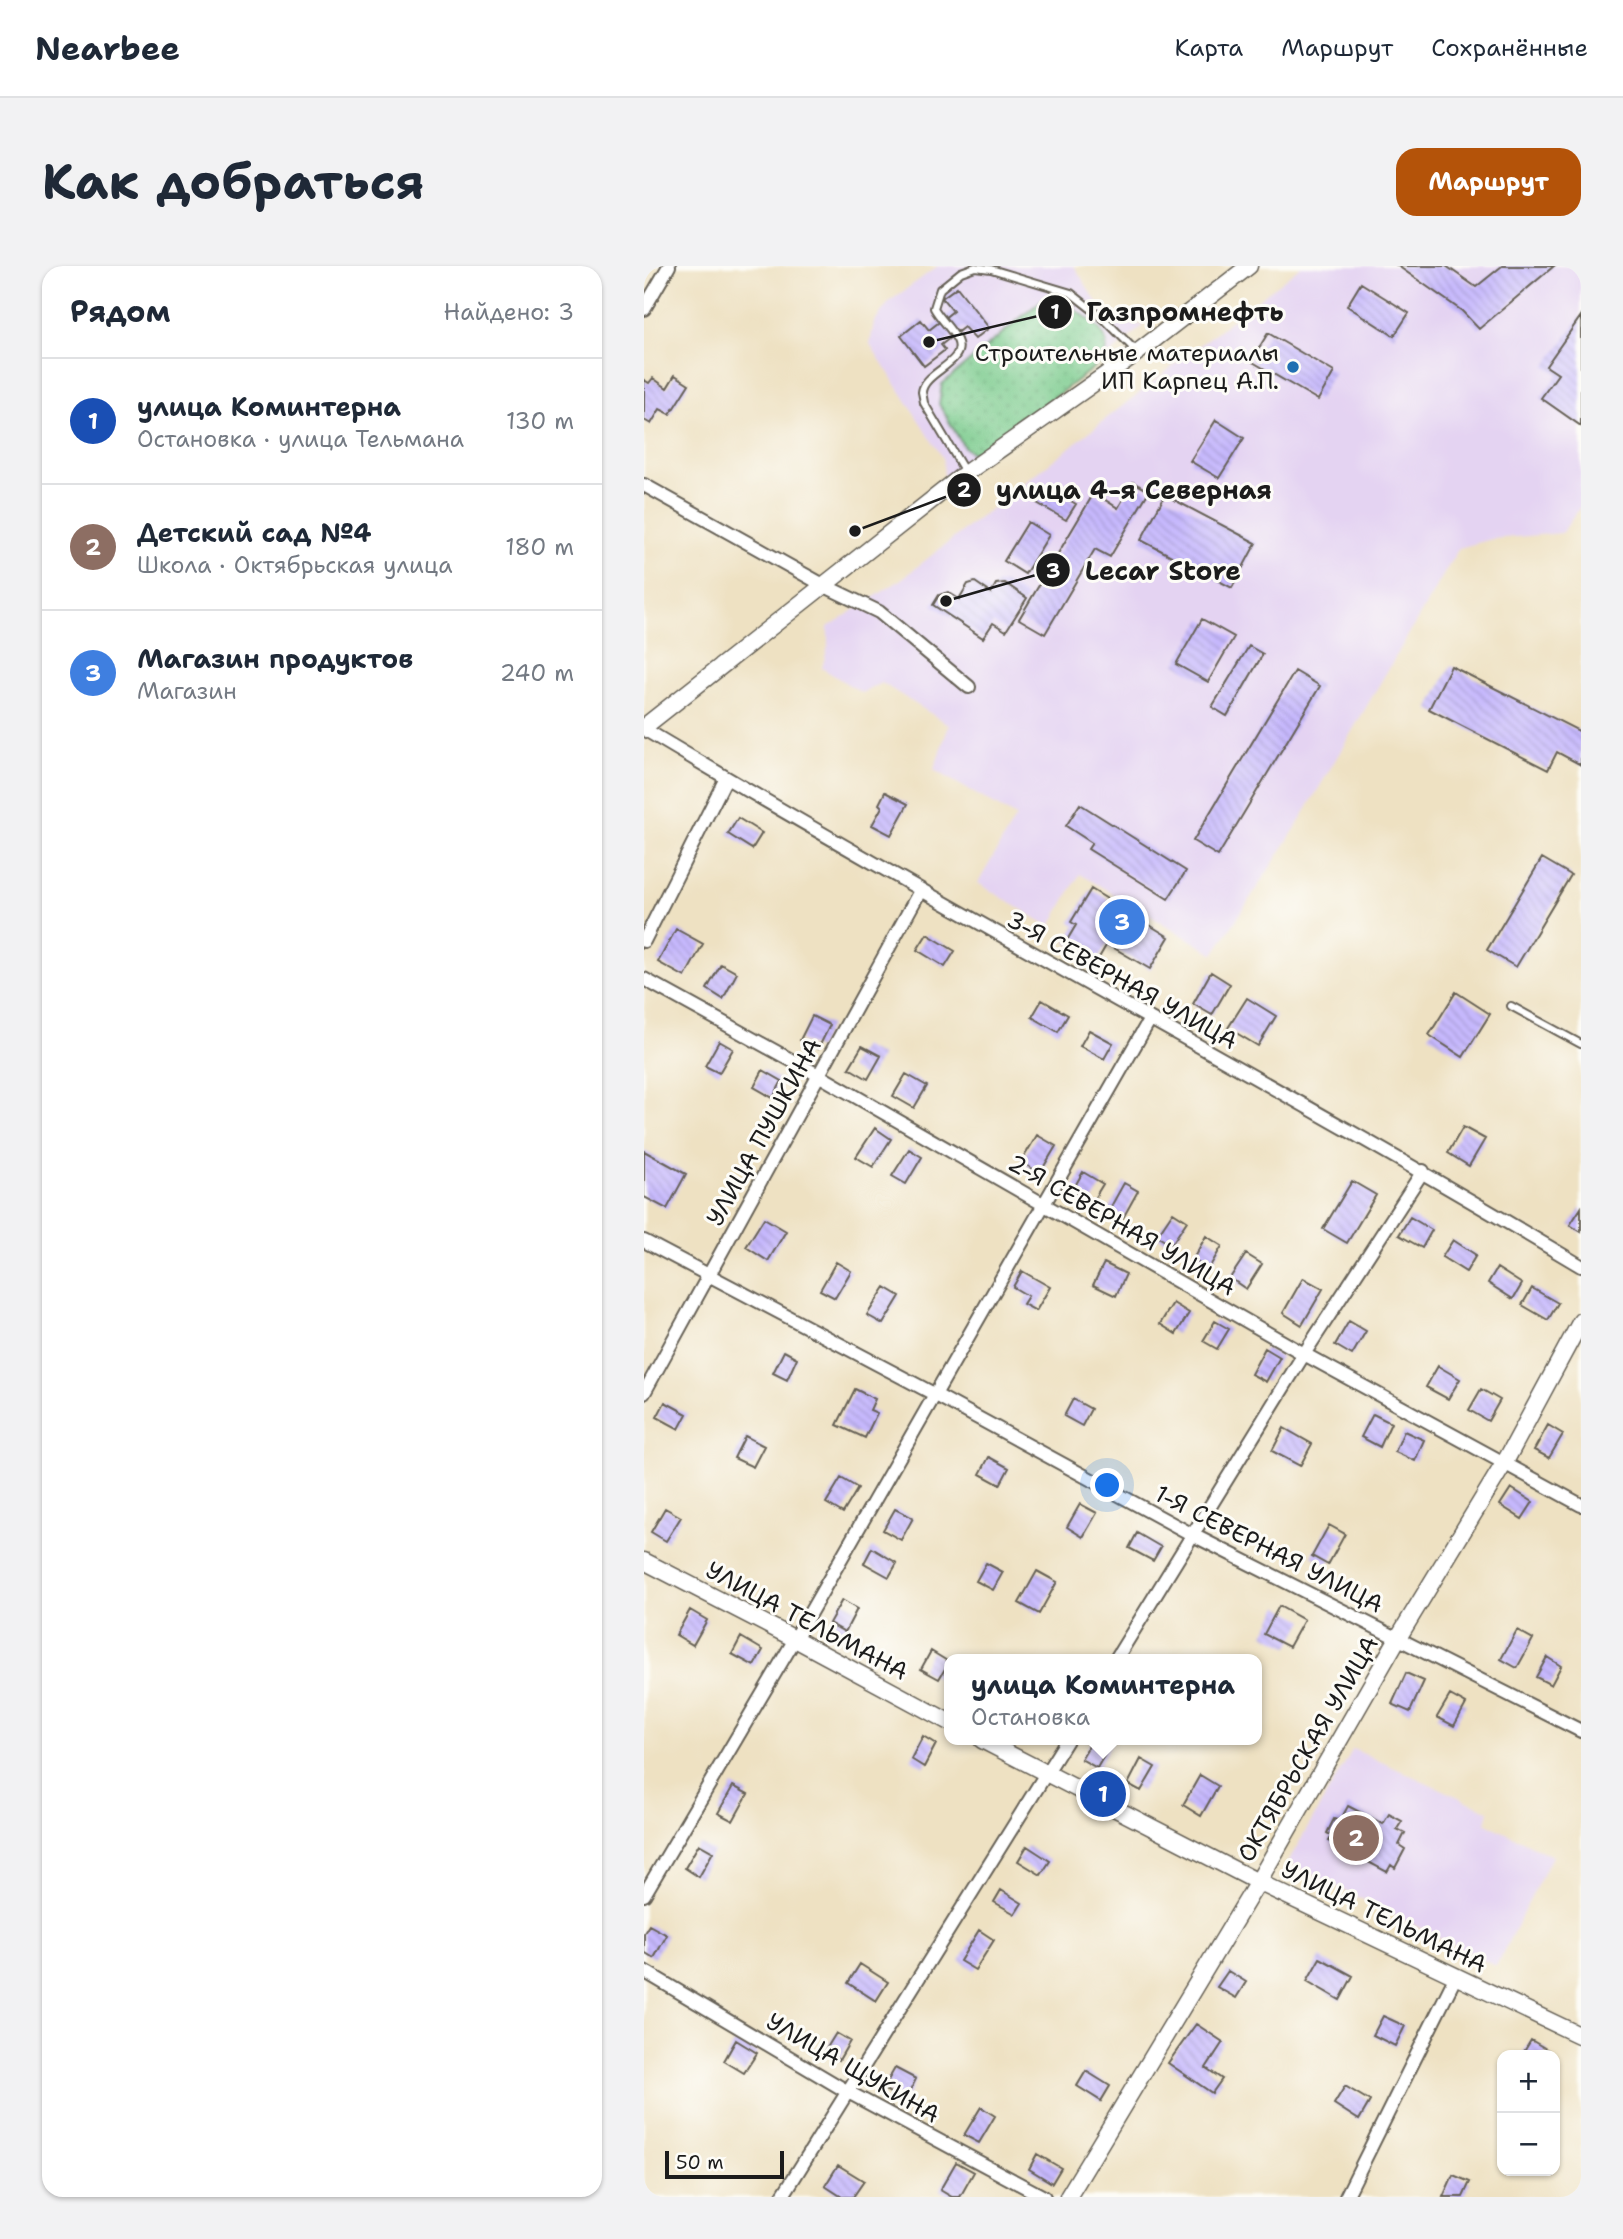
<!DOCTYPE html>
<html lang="ru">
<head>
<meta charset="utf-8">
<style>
	:root { --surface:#fff; --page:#f2f2f3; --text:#1f2937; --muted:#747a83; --line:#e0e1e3; --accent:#b45309 }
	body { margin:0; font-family:"Shantell Sans",sans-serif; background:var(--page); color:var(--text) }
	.controls { position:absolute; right:21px; bottom:21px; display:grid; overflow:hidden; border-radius:14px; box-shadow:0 2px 5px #0004 }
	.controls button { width:63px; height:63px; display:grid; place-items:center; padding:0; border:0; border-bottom:2px solid var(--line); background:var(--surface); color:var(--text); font:35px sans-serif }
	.scale { position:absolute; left:21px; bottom:18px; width:119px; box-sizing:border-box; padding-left:7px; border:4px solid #1c1c1c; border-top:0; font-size:19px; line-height:24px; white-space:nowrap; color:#1c1c1c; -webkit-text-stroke:5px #fdfcf7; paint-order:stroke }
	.you { position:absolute; left:464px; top:1220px; width:24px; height:24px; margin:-18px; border:5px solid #fff; border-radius:50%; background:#1a73e8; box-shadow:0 0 0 10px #1a73e833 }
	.badge { display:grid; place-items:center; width:46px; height:46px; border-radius:50%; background:var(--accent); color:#fff; font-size:23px; font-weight:700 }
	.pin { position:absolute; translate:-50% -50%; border:4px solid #fff; box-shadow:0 2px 7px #0006 }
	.popup { position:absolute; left:300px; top:1388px; width:318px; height:91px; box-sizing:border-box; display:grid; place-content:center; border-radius:14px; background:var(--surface); filter:drop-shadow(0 2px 5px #0005); font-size:23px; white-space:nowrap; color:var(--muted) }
	.popup b { font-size:26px; color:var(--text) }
	.popup::after { content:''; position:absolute; left:50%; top:100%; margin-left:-14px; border:14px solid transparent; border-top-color:var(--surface) }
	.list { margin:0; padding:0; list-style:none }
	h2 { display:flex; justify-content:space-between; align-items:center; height:91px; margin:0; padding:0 28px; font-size:30px }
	h2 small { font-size:23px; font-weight:400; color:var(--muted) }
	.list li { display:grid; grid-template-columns:46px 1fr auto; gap:21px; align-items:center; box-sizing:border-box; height:126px; padding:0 28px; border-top:2px solid var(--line) }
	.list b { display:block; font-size:26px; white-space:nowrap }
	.list p { margin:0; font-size:23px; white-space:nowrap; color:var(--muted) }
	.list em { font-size:23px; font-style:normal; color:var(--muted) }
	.map { position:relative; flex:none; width:937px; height:1931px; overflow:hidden; border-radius:21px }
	header { display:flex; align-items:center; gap:42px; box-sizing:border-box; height:98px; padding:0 35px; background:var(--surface); border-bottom:2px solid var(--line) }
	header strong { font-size:33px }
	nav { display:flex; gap:38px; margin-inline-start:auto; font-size:24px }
	.intro { display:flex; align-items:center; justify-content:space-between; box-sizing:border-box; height:168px; padding:0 42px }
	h1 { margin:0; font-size:49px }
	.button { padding:18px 32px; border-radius:21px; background:var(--accent); color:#fff; font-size:24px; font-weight:700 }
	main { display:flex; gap:42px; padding:0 42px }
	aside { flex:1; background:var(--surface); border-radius:21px; box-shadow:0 2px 5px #0004 }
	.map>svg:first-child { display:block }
	.built { fill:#e4d3f2 }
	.grass { fill:url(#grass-dots); stroke:#4b7454; stroke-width:2 }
	.building { fill:url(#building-back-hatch) }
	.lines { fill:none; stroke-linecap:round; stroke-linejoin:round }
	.service-casing { stroke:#666156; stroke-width:10 }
	.minor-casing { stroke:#666156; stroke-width:16 }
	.tertiary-casing { stroke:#666156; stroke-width:19 }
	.service { stroke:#fff; stroke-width:6 }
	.minor { stroke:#fff; stroke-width:12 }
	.tertiary { stroke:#fff; stroke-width:16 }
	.poi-dot { fill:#1f6fb2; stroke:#fdfcf7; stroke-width:2.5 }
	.labels { text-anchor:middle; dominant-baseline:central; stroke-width:6; stroke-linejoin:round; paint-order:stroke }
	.poi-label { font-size:24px; fill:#1c1c1c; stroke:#fdfcf7; text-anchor:end }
	.street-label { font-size:24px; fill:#1c1c1c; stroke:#fdfcf7 }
	.leader { fill:none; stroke:#1c1c1c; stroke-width:2.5 }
	.callout-dot { fill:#1c1c1c; stroke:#fdfcf7; stroke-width:2.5 }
	.mark-label { font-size:21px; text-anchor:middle; font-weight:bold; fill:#fff }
	.callout-label { font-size:26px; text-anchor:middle; font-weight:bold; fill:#1c1c1c; stroke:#fdfcf7; stroke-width:6; stroke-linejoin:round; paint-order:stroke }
</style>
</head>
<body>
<header>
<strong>Nearbee</strong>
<nav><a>Карта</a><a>Маршрут</a><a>Сохранённые</a></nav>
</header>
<div class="intro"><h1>Как добраться</h1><a class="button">Маршрут</a></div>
<main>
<aside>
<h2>Рядом<small>Найдено: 3</small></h2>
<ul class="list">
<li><span class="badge" style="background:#1a4fb4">1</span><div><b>улица Коминтерна</b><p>Остановка · улица Тельмана</p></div><em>130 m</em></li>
<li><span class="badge" style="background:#8d6e63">2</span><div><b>Детский сад №4</b><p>Школа · Октябрьская улица</p></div><em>180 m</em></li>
<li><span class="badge" style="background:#3f7fe0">3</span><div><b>Магазин продуктов</b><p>Магазин</p></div><em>240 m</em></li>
</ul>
</aside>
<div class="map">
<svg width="937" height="1931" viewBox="0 0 937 1931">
	<defs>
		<pattern id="grass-dots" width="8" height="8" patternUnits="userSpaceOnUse" patternTransform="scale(1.75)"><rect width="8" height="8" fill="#7acb8d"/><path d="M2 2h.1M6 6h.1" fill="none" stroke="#69ae79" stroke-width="1.8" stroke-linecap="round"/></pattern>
		<pattern id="building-back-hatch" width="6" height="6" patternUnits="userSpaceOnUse" patternTransform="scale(1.75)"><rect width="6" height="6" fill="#c6b8fd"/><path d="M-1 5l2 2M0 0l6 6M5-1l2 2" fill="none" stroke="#aa9ed8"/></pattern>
	</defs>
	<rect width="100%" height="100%" fill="#fdfcf7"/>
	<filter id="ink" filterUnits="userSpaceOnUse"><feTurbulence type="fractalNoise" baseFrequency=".0143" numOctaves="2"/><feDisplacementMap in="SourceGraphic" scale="14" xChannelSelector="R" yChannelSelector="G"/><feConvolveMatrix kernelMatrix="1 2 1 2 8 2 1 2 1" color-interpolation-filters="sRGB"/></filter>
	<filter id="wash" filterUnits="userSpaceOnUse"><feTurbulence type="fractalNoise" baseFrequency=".00686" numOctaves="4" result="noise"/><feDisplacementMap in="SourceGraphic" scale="28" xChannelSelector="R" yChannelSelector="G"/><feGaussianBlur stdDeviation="1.57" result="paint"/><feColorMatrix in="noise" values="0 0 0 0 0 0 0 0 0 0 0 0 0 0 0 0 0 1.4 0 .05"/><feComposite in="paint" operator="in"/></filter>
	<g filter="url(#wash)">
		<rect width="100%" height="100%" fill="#eee1c2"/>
		<path class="built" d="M294 0H430L452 35 471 51 481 58 500 59 457 96 300 212 299 192 226 78 230 56 246 35Z
			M657 0H937V240L918 267 848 273 815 282 651 563 570 688 436 608 406 661 334 617 372 551 290 504 305 459 238 417 218 427 178 402 184 380V361L255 315Z
			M709 1483 845 1545 842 1557 908 1590 852 1700 644 1596Z"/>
		<path class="grass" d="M404 32C421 35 457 57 462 75 464 83 460 89 457 96L338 186 328 187 320 181 295 138 298 118 398 34Z"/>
		<g id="blocks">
			<path class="building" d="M754 0H802L832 21 858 0H910L835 63 818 45Z
				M717 17 765 47 750 70 703 40Z
				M313 21 345 62 331 73 320 61 297 79 301 84 280 100 257 70 277 54 285 64 309 45 298 32Z
				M937 50V160L897 132 914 108 902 100Z
				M624 67 690 106 674 134 607 95Z
				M31 109 45 118 26 148 16 143 7 158 0 154V114L5 117 9 112 23 122Z
				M572 154 600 172 575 212 546 195Z
				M489 216 505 225 466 291 451 283 401 368 375 353 450 227 474 242Z
				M403 221 432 238 422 254 393 237Z
				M521 229 612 277 588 322 497 274Z
				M384 256 405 269 381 308 360 295Z
				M331 316 347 327 352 318 361 317 383 332 362 365 349 357 339 372 289 339 295 329 304 326 315 333 324 318Z
				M558 353 590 371 564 416 532 398Z
				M605 380 619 388 583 450 568 441Z
				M807 400 937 466V499L913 486 904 504 785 443Z
				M651 405 676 420 574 590 549 575Z
				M241 526 264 538 247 569 228 559 238 541 235 538Z
				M436 538 542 605 524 633 444 583 448 577 422 560Z
				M94 552 118 567 108 583 84 568Z
				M898 592 927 609 872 701 843 684Z
				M447 623 525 671 506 703 463 678 453 695 422 676 432 659 427 656Z
				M32 663 59 678 41 711 14 696Z
				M283 668 311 685 301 701 273 684Z
				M77 698 93 707 79 733 63 723Z
				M567 706 586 718 568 749 549 738Z
				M812 726 846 748 819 791 785 769Z
				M603 732 632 750 614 780 584 762Z
				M398 734 424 749 414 766 388 751Z
				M168 750 186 759 174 783 156 774Z
				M445 764 469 777 460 793 436 780Z
				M75 775 89 783 75 807 61 800Z
				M218 780 237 790 224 813 205 802Z
				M119 804 138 815 129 832 110 821Z
				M262 808 283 820 270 842 249 830Z
				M819 861 841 873 825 900 804 887Z
				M231 862 247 873 229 901 212 891Z
				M393 869 412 880 396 907 377 896Z
				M265 883 278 891 262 918 248 910Z
				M0 885 42 908 23 943 0 931Z
				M439 906 459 918 448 936 428 925Z
				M708 915 732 929 703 977 679 963Z
				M480 917 494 925 479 952 465 944Z
				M937 942V966L926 959Z
				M529 946 543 955 527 979 513 970Z
				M766 951 788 964 778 982 755 969Z
				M120 952 142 965 124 995 102 981Z
				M562 970 578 980 565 1002 549 993Z
				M809 974 832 989 822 1006 798 991Z
				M602 988 618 998 602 1023 586 1012Z
				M192 996 207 1005 191 1032 176 1024Z
				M460 997 482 1008 472 1030 449 1019Z
				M853 1002 878 1018 869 1033 844 1017Z
				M378 1005 406 1021 392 1045 379 1038 384 1030 369 1021Z
				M659 1012 679 1023 658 1059 639 1047Z
				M241 1021 256 1030 239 1058 223 1049Z
				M888 1022 914 1037 904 1054 878 1039Z
				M529 1037 545 1047 532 1068 516 1058Z
				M571 1055 585 1063 573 1083 559 1075Z
				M705 1055 722 1065 708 1089 691 1079Z
				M621 1082 636 1091 622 1116 607 1108Z
				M140 1085 153 1092 143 1114 129 1107Z
				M794 1100 816 1113 804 1133 782 1121Z
				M211 1123 231 1133 226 1144 233 1147 221 1172 193 1159Z
				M837 1123 856 1134 844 1155 825 1144Z
				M429 1133 447 1143 438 1160 420 1150Z
				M21 1136 43 1148 35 1163 13 1151Z
				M729 1148 747 1157 736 1181 717 1171Z
				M904 1159 919 1168 905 1192 890 1184Z
				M640 1162 668 1178 656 1200 628 1185Z
				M760 1165 780 1174 771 1195 751 1186Z
				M101 1170 120 1180 109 1201 90 1192Z
				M345 1191 365 1202 356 1219 336 1208Z
				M197 1212 214 1222 199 1247 182 1237Z
				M867 1222 889 1236 878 1253 856 1239Z
				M436 1238 453 1247 439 1271 423 1261Z
				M21 1242 37 1251 22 1275 7 1266Z
				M251 1243 269 1252 257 1274 239 1264Z
				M685 1259 701 1268 684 1299 668 1290Z
				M493 1267 517 1281 509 1295 485 1282Z
				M228 1282 253 1297 245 1311 220 1297Z
				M342 1297 359 1306 349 1324 332 1315Z
				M393 1305 413 1316 395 1348 375 1337Z
				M198 1334 213 1343 201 1366 185 1357Z
				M635 1340 660 1354 645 1381 620 1368Z
				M46 1344 63 1354 49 1379 32 1369Z
				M873 1364 889 1373 873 1402 857 1393Z
				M97 1371 119 1384 110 1400 88 1388Z
				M287 1385 305 1396 295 1413 277 1403Z
				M903 1391 917 1400 907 1419 892 1411Z
				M762 1407 780 1415 766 1446 748 1438Z
				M806 1429 822 1438 810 1460 793 1451Z
				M279 1470 292 1478 280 1501 267 1493Z
				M448 1474H469L453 1502 437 1493Z
				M497 1493 511 1501 497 1525 484 1518Z
				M556 1509 574 1520 557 1550 539 1539Z
				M89 1520 104 1528 89 1555 74 1547Z
				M704 1540 739 1558 745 1548 758 1555 753 1563 761 1567 755 1579 761 1583 751 1602 747 1599 743 1606 685 1575 688 1570 683 1567 690 1553 696 1555Z
				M55 1578 69 1586 55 1611 41 1602Z
				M383 1580 406 1595 397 1609 374 1595Z
				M357 1624 378 1637 371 1648 350 1636Z
				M5 1659 23 1669 10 1692 0 1686V1667Z
				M335 1664 350 1674 331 1704 316 1695Z
				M676 1692 709 1710 696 1734 663 1715Z
				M216 1698 244 1716 232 1735 204 1717Z
				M584 1705 602 1716 592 1732 573 1721Z
				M739 1750 761 1760 751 1780 729 1769Z
				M552 1758 579 1776 562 1802 578 1813 568 1827 524 1797Z
				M192 1767 206 1775 195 1794 181 1785Z
				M92 1774 113 1787 100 1807 80 1795Z
				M887 1774 904 1784 901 1789H878Z
				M251 1802 272 1813 261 1835 239 1823Z
				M442 1805 466 1820 457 1835 433 1820Z
				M701 1820 726 1835 715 1854 690 1838Z
				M337 1841 351 1850 335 1877 320 1869Z
				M393 1888 417 1902 408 1917 385 1903Z
				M312 1896 330 1906 316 1931H308L296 1924Z
				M194 1899 220 1915 209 1931H198L181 1920Z
				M809 1909 826 1916 819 1931H799Z"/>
		</g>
	</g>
	<g filter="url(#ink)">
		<use href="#blocks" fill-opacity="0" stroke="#666156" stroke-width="2"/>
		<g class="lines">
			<defs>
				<path id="service" d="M321 206 280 137C280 136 278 126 278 126 280 105 324 97 313 74 307 62 296 53 290 42L296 23 317 6 331 1 347 3 427 27 460 53 492 85
					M867 740 937 778"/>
				<path id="minor" d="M0 43 25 0
					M0 219 181 320 235 346 325 421
					M0 463C309 648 628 815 937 1000
					M0 675 82 512
					M0 713 176 810 660 1088 937 1239
					M0 975 290 1128 547 1268 937 1465
					M0 1127 276 625
					M472 1393 660 1088 779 905
					M0 1629 151 1373 506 753
					M0 1705 204 1826 400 1931
					M138 1931 423 1474
					M702 1931 811 1712"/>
				<path id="tertiary" d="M0 461 322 207 494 86 605 0
					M0 1295 151 1373 305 1456
					M338 1474 614 1616 937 1770
					M424 1931 614 1616 754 1372 861 1196 937 1055"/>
			</defs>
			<use href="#service" class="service-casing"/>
			<use href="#minor" class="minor-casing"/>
			<use href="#tertiary" class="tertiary-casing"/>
			<use href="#service" class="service"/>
			<use href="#minor" class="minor"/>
			<use href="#tertiary" class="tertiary"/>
		</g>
	</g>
	<circle class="poi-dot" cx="649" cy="101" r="7"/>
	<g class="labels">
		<g class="poi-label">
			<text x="635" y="87">Строительные материалы<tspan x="635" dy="28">ИП Карпец А.П.</tspan></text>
		</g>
		<g class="street-label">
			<text transform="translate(478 714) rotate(29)">3-Я СЕВЕРНАЯ УЛИЦА</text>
			<text transform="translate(120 866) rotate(-61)">УЛИЦА ПУШКИНА</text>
			<text transform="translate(478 959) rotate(30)">2-Я СЕВЕРНАЯ УЛИЦА</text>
			<text transform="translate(625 1283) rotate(27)">1-Я СЕВЕРНАЯ УЛИЦА</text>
			<text transform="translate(163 1355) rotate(28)">УЛИЦА ТЕЛЬМАНА</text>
			<text transform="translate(664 1483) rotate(-60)">ОКТЯБРЬСКАЯ УЛИЦА</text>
			<text transform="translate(740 1651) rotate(26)">УЛИЦА ТЕЛЬМАНА</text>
			<text transform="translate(209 1802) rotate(30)">УЛИЦА ЩУКИНА</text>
		</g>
	</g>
	<path class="leader" d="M285 76L411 46M211 265L320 224M302 335L409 304"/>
	<g class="callout-dot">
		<circle cx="285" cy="76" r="7"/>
		<circle cx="211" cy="265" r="7"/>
		<circle cx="302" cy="335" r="7"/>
		<circle cx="411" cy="46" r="18"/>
		<circle cx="320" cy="224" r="18"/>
		<circle cx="409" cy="304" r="18"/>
	</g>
	<g class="mark-label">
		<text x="411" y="53">1</text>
		<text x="320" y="231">2</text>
		<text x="409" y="312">3</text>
	</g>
	<g class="callout-label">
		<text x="541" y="55">Газпромнефть</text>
		<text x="490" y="233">улица 4-я Северная</text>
		<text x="519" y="314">Lecar Store</text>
	</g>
</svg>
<div class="controls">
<button>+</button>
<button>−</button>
</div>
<div class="scale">50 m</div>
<div class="you"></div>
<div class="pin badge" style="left:459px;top:1528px;background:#1a4fb4">1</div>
<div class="popup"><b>улица Коминтерна</b>Остановка</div>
<div class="pin badge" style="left:712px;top:1572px;background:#8d6e63">2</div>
<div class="pin badge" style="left:478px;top:656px;background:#3f7fe0">3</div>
</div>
</main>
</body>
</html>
